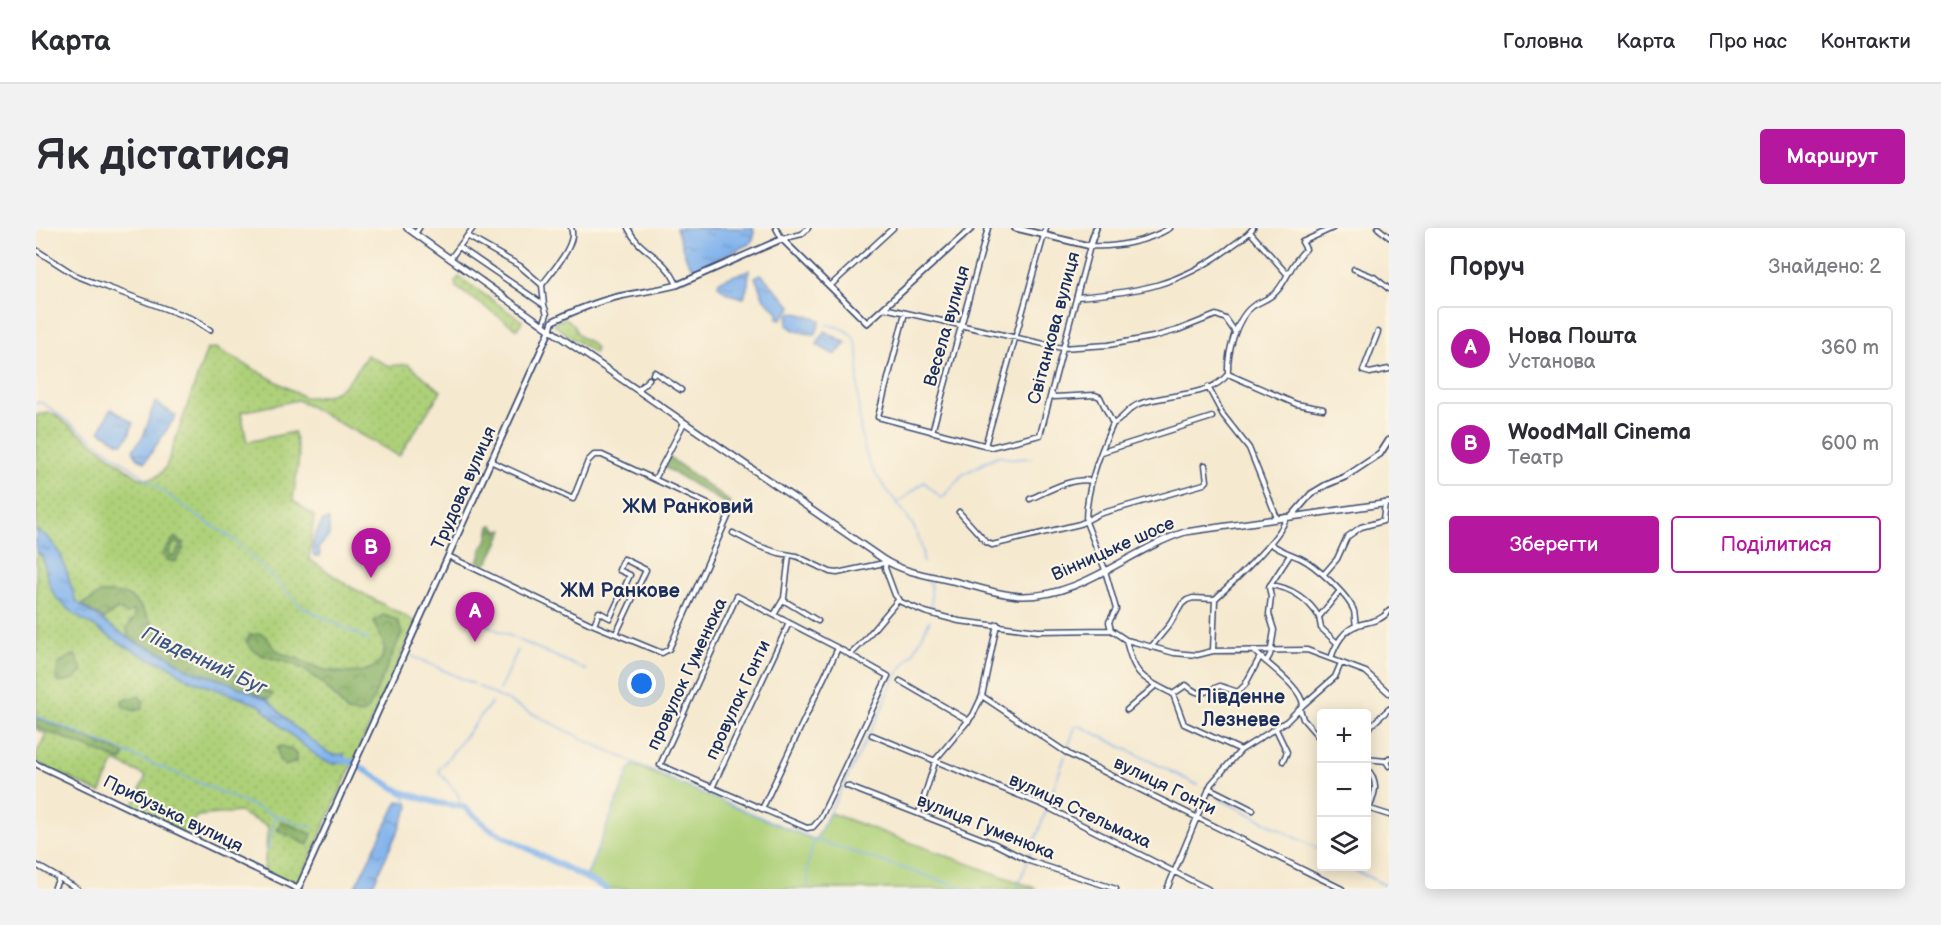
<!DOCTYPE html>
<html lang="uk">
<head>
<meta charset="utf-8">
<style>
	:root { --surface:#fff; --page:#f2f2f3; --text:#2b2b33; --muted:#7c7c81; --line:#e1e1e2; --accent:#b5179e }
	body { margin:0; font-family:"Balsamiq Sans",sans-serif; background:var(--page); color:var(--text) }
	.controls { position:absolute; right:18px; bottom:18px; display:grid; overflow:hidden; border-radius:6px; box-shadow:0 3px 15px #0003 }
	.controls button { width:54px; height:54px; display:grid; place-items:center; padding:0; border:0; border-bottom:2px solid var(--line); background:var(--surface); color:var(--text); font:30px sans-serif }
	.you { position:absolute; left:606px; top:456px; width:21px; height:21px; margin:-15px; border:4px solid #fff; border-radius:50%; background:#1a73e8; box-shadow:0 0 0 9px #1a73e833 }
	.badge { display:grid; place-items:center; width:39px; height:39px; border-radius:50%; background:var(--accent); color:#fff; font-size:20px; font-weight:700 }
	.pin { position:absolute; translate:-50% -50px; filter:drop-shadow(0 2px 3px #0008) }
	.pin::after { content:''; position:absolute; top:32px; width:21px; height:18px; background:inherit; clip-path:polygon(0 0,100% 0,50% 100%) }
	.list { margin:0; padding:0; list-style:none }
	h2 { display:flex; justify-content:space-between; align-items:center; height:78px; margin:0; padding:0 24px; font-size:26px }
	h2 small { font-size:20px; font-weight:400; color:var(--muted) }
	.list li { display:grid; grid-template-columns:39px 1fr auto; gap:18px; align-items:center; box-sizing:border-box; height:84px; margin:0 12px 12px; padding:0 12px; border:2px solid var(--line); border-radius:6px }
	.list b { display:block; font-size:22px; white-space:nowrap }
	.list p { margin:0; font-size:20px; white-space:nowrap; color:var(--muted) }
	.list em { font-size:20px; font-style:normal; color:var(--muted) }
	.actions { display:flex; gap:12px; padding:18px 24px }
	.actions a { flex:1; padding:14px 0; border:2px solid var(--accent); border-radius:6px; text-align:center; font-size:21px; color:var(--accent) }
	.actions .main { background:var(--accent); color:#fff }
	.icon { flex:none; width:33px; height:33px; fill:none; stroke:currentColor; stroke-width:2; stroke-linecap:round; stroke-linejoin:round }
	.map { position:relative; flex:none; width:1353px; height:661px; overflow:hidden; border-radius:6px }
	header { display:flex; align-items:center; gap:36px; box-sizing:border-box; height:84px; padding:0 30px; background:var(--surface); border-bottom:2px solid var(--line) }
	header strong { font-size:28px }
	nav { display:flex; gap:33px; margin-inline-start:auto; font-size:21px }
	.intro { display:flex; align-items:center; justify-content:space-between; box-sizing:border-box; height:144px; padding:0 36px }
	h1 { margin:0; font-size:42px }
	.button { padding:15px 27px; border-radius:6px; background:var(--accent); color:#fff; font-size:21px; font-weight:700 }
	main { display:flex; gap:36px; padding:0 36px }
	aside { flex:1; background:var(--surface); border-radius:6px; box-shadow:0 3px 15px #0003 }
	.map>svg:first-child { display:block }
	.grass { fill:url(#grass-dots); stroke:#64806b; stroke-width:1.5 }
	.forest { fill:url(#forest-crowns); stroke:#527063; stroke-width:1.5 }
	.green { fill:#add078; stroke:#64806b; stroke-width:1.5 }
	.water { fill:url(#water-ripples); stroke:#4e70a6; stroke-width:1.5 }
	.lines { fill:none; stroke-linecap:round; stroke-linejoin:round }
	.stream { stroke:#80b2ed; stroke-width:1.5 }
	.river { stroke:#80b2ed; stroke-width:6 }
	.minor-casing { stroke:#3c4b6f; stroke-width:7 }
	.tertiary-casing { stroke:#3c4b6f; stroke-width:8 }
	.secondary-casing { stroke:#3c4b6f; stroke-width:8 }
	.primary-casing { stroke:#3c4b6f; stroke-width:8 }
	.minor { stroke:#fff; stroke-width:4 }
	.tertiary { stroke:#fff; stroke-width:4.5 }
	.secondary { stroke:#fff; stroke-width:4.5 }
	.primary { stroke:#fff; stroke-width:5 }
	.labels { text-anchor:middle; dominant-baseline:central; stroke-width:4.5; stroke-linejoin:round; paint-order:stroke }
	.street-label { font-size:18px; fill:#1b2f5e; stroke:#fcf5e5 }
	.neighbourhood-label { font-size:20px; font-weight:bold; fill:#1b2f5e; stroke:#fcf5e5 }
	.water-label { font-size:20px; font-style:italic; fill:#395689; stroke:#fcf5e5 }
</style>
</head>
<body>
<header>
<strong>Карта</strong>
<nav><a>Головна</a><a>Карта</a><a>Про нас</a><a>Контакти</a></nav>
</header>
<div class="intro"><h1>Як дістатися</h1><a class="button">Маршрут</a></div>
<main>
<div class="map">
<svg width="1353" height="661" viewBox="0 0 1353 661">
	<defs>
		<pattern id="grass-dots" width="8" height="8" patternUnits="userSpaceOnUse" patternTransform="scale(1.5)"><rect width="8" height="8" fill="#add078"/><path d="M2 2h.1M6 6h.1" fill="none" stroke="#94b36a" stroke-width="1.8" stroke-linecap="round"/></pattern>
		<pattern id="forest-crowns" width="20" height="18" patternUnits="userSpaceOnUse" patternTransform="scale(1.5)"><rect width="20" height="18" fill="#8ab268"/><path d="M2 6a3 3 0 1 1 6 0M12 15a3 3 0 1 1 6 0" fill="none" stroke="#709159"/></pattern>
		<pattern id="water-ripples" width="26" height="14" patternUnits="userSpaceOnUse" patternTransform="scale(1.5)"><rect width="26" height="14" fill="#80b2ed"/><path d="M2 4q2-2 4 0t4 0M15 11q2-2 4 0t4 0" fill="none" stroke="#6891c3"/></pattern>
	</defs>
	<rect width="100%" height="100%" fill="#fcf5e5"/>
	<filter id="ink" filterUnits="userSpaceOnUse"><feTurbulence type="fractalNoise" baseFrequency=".0167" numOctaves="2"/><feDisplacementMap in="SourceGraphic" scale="12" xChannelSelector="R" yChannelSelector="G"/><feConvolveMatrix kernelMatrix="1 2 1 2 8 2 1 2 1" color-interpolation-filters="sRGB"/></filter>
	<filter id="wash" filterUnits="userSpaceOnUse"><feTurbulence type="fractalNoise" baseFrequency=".008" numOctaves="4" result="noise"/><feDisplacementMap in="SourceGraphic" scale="24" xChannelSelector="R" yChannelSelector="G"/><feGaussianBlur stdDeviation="1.35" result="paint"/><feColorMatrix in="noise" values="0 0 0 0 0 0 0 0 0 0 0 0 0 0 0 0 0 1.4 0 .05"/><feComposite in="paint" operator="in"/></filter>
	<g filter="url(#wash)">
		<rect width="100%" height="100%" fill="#f5e9cf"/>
		<path class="grass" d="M423 49 486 93 481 101 420 59 419 54Z
			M529 90 538 97C542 115 553 108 560 121L558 125 518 97 519 94Z
			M180 120 268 169C303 172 314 154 331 127L353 138 372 136 405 163 363 228 262 172 205 184 211 214 258 204 263 229 257 272 278 288 273 331 313 358 380 394 261 659 228 643 232 598 203 584 161 588 151 606 96 580 110 548 79 533 64 565 0 534V527L10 506 0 501V187L13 185 18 186 103 250C116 252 122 250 130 239L171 121Z"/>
		<path class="forest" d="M633 229 694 274 695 279 630 240 628 239Z
			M457 297 461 302H468L453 333 448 337H445L441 332 444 330 445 321 451 313 454 298Z
			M138 310 149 315 147 317 138 315 133 325 134 328H138L144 319 148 320 139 334 134 333 126 327Z
			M65 365C72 365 82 364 89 367 115 376 115 417 145 416L237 467 234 470H228L191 454 151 441 130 426 97 413 93 411 91 400 99 389 97 382 91 386 81 381 68 391 45 377Z
			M347 387 361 392 366 405 333 480 326 486 311 484C298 466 283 450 263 439 246 430 220 432 210 413L214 407C236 402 229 415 242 423 246 427 254 428 259 430 269 434 279 439 289 442 309 447 350 448 348 418 347 412 340 401 338 393Z
			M39 427 47 443 38 451 24 455 20 451 22 437 31 430Z
			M103 468 108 474 106 481C98 483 93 483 86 477V472Z
			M0 489 89 526 86 533 10 503 0 498Z
			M246 518 256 522 260 527V534L249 538 243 532 241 519Z
			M245 593 276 606 272 617 241 602Z"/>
		<path class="green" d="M598 537 779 612 794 585 1001 661H571L550 650 594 540Z"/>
		<path class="water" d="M640 0H717C719 7 719 11 713 16L659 41C648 34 645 12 640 0Z
			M713 42 712 56 708 70 692 66 682 58 683 53Z
			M725 46 756 79 745 91H741L743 85 728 71 719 49Z
			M756 84 780 90 784 93 780 106C771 106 758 104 751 97L752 87Z
			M788 103 810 115 799 127 781 117Z
			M120 174 140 188 109 234 101 229 97 222C100 217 105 212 108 206 113 196 114 182 120 174Z
			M76 181 97 195 93 207 87 215H83L64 203 74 182Z
			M293 292V308L283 319 284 328H278C274 316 280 304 287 293Z
			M0 302 12 309 19 318 26 330 40 373 50 381 97 413 130 426 151 441 191 454 232 472 255 496 291 524 298 527 308 526V535H296L286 532 248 501 223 477 149 450 132 437 114 431 89 418 41 388 21 371 14 358 6 328 0 323Z
			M362 573 372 575 373 579 335 661H318Z"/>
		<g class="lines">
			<path class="stream" d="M791 97C798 98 806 99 812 104 826 115 822 135 822 151 822 171 823 200 828 219 838 264 888 286 887 335
				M0 176 2 174 7 175 161 288 196 310 266 379 333 412
				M907 269 926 247 961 228 979 231 995 230
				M863 274 888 254 905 270
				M890 350 895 357 896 382
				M432 389 550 442
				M376 428 438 456
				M442 458 553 514 649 558 780 612 931 661
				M463 462 482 422
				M0 488 152 550 231 584 276 600
				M1031 523 1039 499 1042 497 1162 557
				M1182 570 1286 623
				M368 574 371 566
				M1012 576 1029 528
				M424 577 422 566 404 545 403 542 455 475
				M232 622 239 587
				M993 629 1010 582
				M1310 638 1353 659
				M550 650 594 540 598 537H602
				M772 661 771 641 776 619 845 483 858 450 878 424 894 392
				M981 661 991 634"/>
			<path class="river" d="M300 531 316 534 365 564 402 575 428 579 454 601 571 661"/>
		</g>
	</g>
	<g filter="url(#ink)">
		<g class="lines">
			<defs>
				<path id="minor" d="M592 0C604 26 629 27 641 57
					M740 0 746 11 766 6 772 0
					M1342 0 1353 9
					M1214 4 1251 46
					M379 6 383 0
					M431 8 484 38 506 57 508 77
					M423 19 508 77 511 86 507 97
					M0 22 39 47 54 53 157 91 174 102
					M414 31 437 0
					M1318 41 1338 49 1353 61
					M506 57C515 44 542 16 535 0
					M794 58 857 0
					M1041 69C1102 64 1142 58 1192 21 1200 14 1211 9 1217 0
					M848 80 1026 120 1072 117 1117 109 1142 102 1180 87 1190 91 1199 104
					M869 85 842 189 955 219 1004 207 1054 18C1080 20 1112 13 1134 0
					M1342 104 1327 143 1334 145 1353 141
					M617 146 618 144 645 162
					M1192 146C1191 125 1200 90 1217 78 1225 73 1234 71 1241 63 1253 49 1254 36 1270 21L1266 14 1297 0
					M1192 146 1260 176 1287 181
					M1172 159 1187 187 1213 220 1241 290
					M602 162 613 151
					M1015 165 1018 169 1059 167 1064 169 1077 196C1087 191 1092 180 1103 176 1129 165 1174 170 1192 146
					M896 204 952 0
					M949 218 1010 0
					M1066 224 1176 189
					M619 251 648 195
					M994 271C1012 263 1036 249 1056 253
					M923 284 950 314 956 317 1044 296 1063 286 1168 256 1171 253 1169 237
					M697 305 722 318 743 325 760 328 794 344 801 345 848 335
					M1234 315C1244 323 1252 325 1264 330 1279 337 1312 367 1318 383 1319 387 1319 393 1320 398
					M412 328 553 395 626 425 633 421 692 289 689 284 566 227H558L552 233 537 271 454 233
					M850 333 849 340 859 367 865 374 889 384 923 393 1002 403 1075 402 1090 412 1098 414 1138 425 1161 427 1177 423 1271 422 1330 444 1353 465
					M1288 346 1301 331 1311 309 1325 299 1347 293 1349 275
					M1234 357C1255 359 1273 372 1283 389
					M701 368 802 420 852 448 784 591 777 599 771 600 624 537Z
					M747 372 782 393
					M738 387 748 370 753 327
					M558 397 563 384 574 390 594 347 583 342 588 331 610 342 580 406
					M1075 402 1073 394 1080 381 1068 339 1050 294C1050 260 1063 226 1077 196
					M1090 412C1098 448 1106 450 1137 466L1148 496 1205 522
					M1300 414 1285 400 1283 389 1303 364
					M1115 419 1134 396 1146 376 1151 372 1157 370 1179 371
					M1177 423 1179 371C1194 357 1249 306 1250 289
					M814 427 826 415 863 371
					M1295 430C1300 416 1307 402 1322 397 1335 393 1344 394 1353 383
					M1230 434 1234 427 1238 402 1233 386 1235 369 1233 359 1254 327
					M864 453 933 493
					M1137 466 1150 457C1166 471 1168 463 1184 458L1202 464 1209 457 1224 429
					M946 468 1034 527 1306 661
					M1267 477 1299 449 1305 435
					M1264 481 1267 491 1286 513
					M1091 482 1119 458
					M1240 501 1251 524 1247 533
					M1330 502 1353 481
					M836 507 1007 577 1172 661
					M1330 531 1350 533 1353 530
					M1350 533 1353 538
					M1330 540C1344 553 1339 566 1333 581
					M811 558 957 615 993 633 1080 661
					M676 560 753 395
					M1173 560 1217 582
					M1331 580 1353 587
					M726 581 802 420
					M883 585 900 531 937 487 946 468 961 396
					M0 637 42 661
					M18 661 23 650
					M1131 661 1175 556 1205 522 1251 493 1267 477C1265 459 1231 436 1218 423"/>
				<path id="tertiary" d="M979 0 1054 18 1060 0
					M514 102 517 93C538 83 562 73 585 68 604 64 622 62 641 57L746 11 831 95 936 0
					M1256 288 1275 266 1290 257 1309 249 1344 226 1353 212
					M0 536 262 661"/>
				<path id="secondary" d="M262 661 514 102"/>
				<path id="primary" d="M371 0 514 102 847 331C868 345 896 348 921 354 941 359 963 367 984 368 1045 370 1093 322 1149 304L1353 275"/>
			</defs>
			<use href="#minor" class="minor-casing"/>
			<use href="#tertiary" class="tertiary-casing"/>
			<use href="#secondary" class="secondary-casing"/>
			<use href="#primary" class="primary-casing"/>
			<use href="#minor" class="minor"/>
			<use href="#tertiary" class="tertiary"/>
			<use href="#secondary" class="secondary"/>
			<use href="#primary" class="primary"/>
		</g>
	</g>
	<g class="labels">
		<g class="street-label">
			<text transform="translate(911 98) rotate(-74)">Весела вулиця</text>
			<text transform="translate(1018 100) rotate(-75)">Світанкова вулиця</text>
			<text transform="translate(428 260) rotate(-66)">Трудова вулиця</text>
			<text transform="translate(1077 321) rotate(-24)">Вінницьке шосе</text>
			<text transform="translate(651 446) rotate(-65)">провулок Гуменюка</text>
			<text transform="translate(702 472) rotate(-65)">провулок Гонти</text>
			<text transform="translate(1129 558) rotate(26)">вулиця Гонти</text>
			<text transform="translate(1044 583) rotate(25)">вулиця Стельмаха</text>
			<text transform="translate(137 586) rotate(26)">Прибузька вулиця</text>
			<text transform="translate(950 599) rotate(22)">вулиця Гуменюка</text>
		</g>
		<g class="neighbourhood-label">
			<text x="652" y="279">ЖМ Ранковий</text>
			<text x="584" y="363">ЖМ Ранкове</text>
			<text x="1205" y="469">Південне<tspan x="1205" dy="23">Лезневе</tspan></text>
		</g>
		<g class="water-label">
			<text transform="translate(168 433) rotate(25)">Південний Буг</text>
		</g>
	</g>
</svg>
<div class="controls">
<button>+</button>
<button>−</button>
<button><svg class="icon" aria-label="layers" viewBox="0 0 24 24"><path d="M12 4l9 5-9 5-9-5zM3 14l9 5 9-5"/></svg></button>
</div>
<div class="you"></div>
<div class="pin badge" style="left:439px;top:414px">A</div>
<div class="pin badge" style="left:335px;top:350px">B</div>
</div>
<aside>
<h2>Поруч<small>Знайдено: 2</small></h2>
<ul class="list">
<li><span class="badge">A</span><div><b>Нова Пошта</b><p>Установа</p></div><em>360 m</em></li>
<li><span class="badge">B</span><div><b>WoodMall Cinema</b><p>Театр</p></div><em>600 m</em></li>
</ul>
<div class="actions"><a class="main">Зберегти</a><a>Поділитися</a></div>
</aside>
</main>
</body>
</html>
